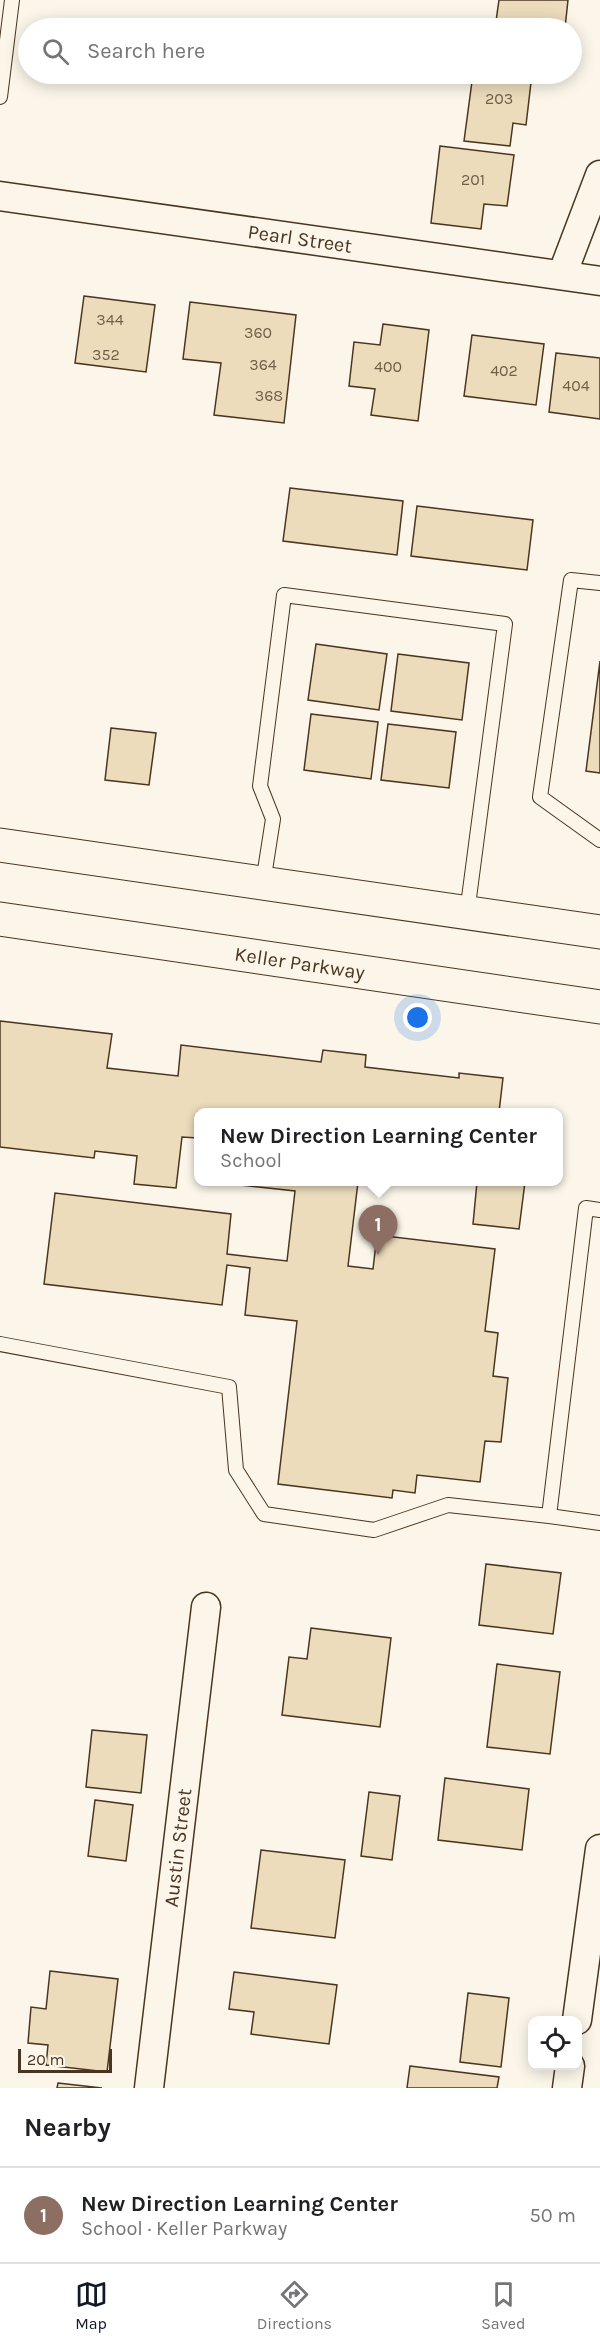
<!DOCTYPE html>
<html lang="en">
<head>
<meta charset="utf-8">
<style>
	:root { --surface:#fff; --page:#f2f2f2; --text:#202124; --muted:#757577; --line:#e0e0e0; --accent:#111827 }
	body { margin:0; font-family:Karla,sans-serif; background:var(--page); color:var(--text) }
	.controls { position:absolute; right:18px; bottom:18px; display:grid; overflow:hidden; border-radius:12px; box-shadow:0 3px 15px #0003 }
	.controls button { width:54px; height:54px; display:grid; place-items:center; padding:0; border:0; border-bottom:2px solid var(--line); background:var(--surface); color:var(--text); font:30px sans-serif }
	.scale { position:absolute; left:18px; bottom:15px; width:94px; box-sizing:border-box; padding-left:6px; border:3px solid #4a3520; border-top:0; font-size:16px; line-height:21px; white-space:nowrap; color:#4a3520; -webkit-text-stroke:4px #fbf6e9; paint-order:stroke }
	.you { position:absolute; left:418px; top:1018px; width:21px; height:21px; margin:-15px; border:4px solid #fff; border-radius:50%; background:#1a73e8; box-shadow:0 0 0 9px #1a73e833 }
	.badge { display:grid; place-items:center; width:39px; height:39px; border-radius:50%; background:var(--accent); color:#fff; font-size:20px; font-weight:700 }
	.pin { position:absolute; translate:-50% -50px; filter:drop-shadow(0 2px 3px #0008) }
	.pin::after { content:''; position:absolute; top:32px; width:21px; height:18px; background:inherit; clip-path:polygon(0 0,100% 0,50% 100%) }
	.popup { position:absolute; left:194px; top:1108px; width:369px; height:78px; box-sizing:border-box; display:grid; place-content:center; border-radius:12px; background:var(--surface); filter:drop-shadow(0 2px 4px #0005); font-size:20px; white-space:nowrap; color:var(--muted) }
	.popup b { font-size:22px; color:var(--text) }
	.popup::after { content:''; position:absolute; left:50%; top:100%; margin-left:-12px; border:12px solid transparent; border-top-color:var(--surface) }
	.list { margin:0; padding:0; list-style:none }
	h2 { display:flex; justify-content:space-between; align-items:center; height:78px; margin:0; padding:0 24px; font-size:26px }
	h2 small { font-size:20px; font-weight:400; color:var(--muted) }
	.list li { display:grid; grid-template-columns:39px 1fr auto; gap:18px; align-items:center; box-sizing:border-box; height:96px; padding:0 24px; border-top:2px solid var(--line) }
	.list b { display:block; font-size:22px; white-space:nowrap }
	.list p { margin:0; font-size:20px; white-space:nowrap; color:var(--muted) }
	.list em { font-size:20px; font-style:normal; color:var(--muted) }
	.icon { flex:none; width:33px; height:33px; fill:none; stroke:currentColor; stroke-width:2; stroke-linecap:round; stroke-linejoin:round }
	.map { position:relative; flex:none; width:600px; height:2088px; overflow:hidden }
	.search { position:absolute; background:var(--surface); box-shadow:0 3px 15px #0003; left:18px; right:18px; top:18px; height:66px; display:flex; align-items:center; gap:15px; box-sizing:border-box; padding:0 21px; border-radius:33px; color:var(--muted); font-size:22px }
	.sheet { height:174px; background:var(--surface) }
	nav { display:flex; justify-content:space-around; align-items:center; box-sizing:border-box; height:84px; border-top:2px solid var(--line); background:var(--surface); font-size:16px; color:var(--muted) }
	nav a { display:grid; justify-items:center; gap:3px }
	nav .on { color:var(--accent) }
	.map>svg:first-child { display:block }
	.building { fill:#ecdcbc; stroke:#4a3520; stroke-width:1.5 }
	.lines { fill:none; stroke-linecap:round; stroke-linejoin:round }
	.lane-casing { stroke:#4a3520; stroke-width:16 }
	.street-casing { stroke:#4a3520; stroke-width:31 }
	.primary-casing { stroke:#4a3520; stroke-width:35 }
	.lane { stroke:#fbf6e9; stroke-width:14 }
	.street { stroke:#fbf6e9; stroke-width:28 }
	.primary { stroke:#fbf6e9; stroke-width:33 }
	.labels { text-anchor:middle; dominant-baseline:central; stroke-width:4.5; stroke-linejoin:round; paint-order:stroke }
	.number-label { font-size:16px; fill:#725f47 }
	.street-label { font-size:20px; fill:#4a3520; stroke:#fbf6e9 }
</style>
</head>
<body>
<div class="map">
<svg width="600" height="2088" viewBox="0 0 600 2088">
	<rect width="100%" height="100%" fill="#fbf6e9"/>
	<path class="building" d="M499 0H568L565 28H495Z
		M473 74H532L526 125 513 123 510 146 464 141Z
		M440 146 514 155 507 206 484 204 481 229 431 223Z
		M84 296 155 305 146 372 75 363Z
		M190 302 296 315 284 423 214 415 221 363 183 359Z
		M383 324 429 330 418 421 371 415 375 389 349 386 354 342 380 345Z
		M472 335 544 344 536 405 464 396Z
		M556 353 600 358V419L549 412Z
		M290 488 403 501 397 555 283 541Z
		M417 506 533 520 527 570 411 556Z
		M316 644 387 654 379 710 308 700Z
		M398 654 469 663 462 720 391 711Z
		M600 661V773L586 771Z
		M311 714 378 722 371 779 304 770Z
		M388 724 456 732 449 788 381 780Z
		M111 728 156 733 149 785 105 780Z
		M0 1021 112 1034 107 1068 178 1076 181 1045 321 1062 323 1050 366 1055 365 1067 459 1078V1073L503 1078 499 1112H198V1138L182 1137 176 1188 134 1184 137 1156 95 1151 94 1158 0 1147Z
		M232 1182H358L348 1266 373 1269 377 1235 495 1249 485 1331 498 1333 493 1376 508 1378 501 1442 485 1441 480 1482 417 1475 415 1493 393 1490 392 1498 278 1484 297 1321 245 1315 250 1268 227 1265 222 1305 44 1284 55 1193 231 1214 227 1254 287 1261 295 1191 232 1184Z
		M477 1182H525L519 1229 473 1224Z
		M486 1564 561 1573 553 1634 479 1625Z
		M311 1628 391 1638 380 1727 282 1715 289 1657 307 1659Z
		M497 1664 560 1672 550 1754 487 1747Z
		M92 1730 147 1735 141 1793 86 1787Z
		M445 1778 529 1789 522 1850 438 1840Z
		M369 1792 400 1796 392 1860 361 1856Z
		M95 1800 133 1805 126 1861 88 1856Z
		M261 1850 345 1860 335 1938 251 1928Z
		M50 1971 118 1979 107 2072 46 2065 48 2045 28 2043 31 2007 46 2009Z
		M234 1972 337 1985 329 2044 251 2034 254 2012 229 2009Z
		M468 1993 509 1998 501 2067 460 2062Z
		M410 2066 499 2077 497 2088H407Z
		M58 2083 102 2088H57Z"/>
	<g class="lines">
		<defs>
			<path id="lane" d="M0 97 12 0
				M600 583 571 580 540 797 600 840
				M263 883 273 819 260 786 284 595 505 624 467 913
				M600 1210 586 1208 549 1516 600 1523
				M0 1344 229 1387 236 1470 264 1514 374 1530 448 1505 549 1516"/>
			<g id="street">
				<path id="s1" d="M0 196 600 281"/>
				<path d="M562 275 600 175"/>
				<path d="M577 2020 600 1849"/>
				<path id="s2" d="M149 2088 206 1607"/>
				<path d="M567 2088 570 2066"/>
			</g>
			<g id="primary">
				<path d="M0 845 600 932"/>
				<path id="s3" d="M0 919 600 1007"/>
			</g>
		</defs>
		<use href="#lane" class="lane-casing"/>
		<use href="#street" class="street-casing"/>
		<use href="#primary" class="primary-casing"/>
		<use href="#lane" class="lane"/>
		<use href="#street" class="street"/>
		<use href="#primary" class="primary"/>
	</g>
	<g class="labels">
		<g class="number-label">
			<text x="499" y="98">203</text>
			<text x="473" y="179">201</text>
			<text x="110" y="319">344</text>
			<text x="258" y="332">360</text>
			<text x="106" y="354">352</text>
			<text x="263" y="364">364</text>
			<text x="388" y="366">400</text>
			<text x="504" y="370">402</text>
			<text x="576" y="385">404</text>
			<text x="269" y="395">368</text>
		</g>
		<g class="street-label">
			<text stroke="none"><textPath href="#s1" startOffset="303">Pearl Street</textPath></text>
			<text stroke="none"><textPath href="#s3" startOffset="303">Keller Parkway</textPath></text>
			<text stroke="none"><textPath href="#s2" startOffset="242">Austin Street</textPath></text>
		</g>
	</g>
</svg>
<div class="controls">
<button><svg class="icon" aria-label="locate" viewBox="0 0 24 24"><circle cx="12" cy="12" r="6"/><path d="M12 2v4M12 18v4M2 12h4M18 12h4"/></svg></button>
</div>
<div class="scale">20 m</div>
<div class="you"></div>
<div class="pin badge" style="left:378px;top:1255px;background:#8d6e63">1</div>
<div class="popup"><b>New Direction Learning Center</b>School</div>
<div class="search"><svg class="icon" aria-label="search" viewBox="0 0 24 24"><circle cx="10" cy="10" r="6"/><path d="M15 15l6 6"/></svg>Search here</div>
</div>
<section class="sheet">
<h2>Nearby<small></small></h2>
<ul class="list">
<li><span class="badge" style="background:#8d6e63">1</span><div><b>New Direction Learning Center</b><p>School · Keller Parkway</p></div><em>50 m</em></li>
</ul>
</section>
<nav>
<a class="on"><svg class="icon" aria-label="map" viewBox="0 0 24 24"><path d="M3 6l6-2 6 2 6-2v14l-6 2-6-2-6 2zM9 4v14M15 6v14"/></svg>Map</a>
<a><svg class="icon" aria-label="directions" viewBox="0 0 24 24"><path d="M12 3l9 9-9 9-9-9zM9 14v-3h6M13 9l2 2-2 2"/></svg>Directions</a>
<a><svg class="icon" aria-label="saved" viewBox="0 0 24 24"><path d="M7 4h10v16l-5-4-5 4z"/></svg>Saved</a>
</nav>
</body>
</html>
